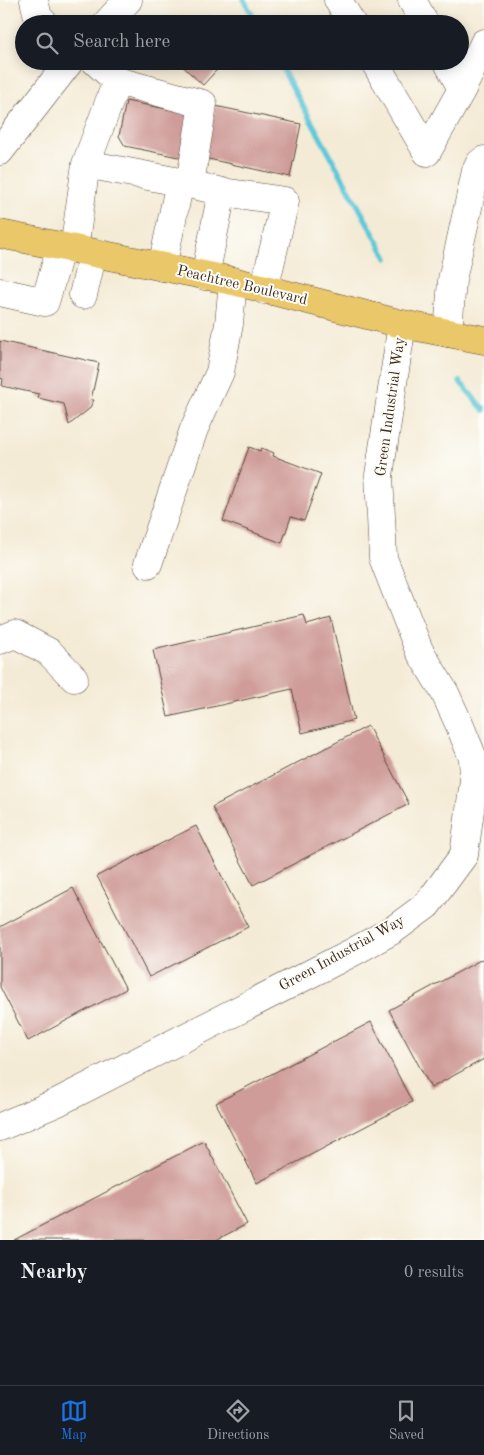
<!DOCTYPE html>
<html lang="en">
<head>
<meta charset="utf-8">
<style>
	:root { --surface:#171b24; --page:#242831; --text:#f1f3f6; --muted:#9ea1a6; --line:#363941; --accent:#1a73e8 }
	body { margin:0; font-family:"Old Standard TT",serif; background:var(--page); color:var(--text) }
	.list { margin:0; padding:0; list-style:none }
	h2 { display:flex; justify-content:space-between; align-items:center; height:65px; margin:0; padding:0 20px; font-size:21px }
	h2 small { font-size:16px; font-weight:400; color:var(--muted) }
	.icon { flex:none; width:28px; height:28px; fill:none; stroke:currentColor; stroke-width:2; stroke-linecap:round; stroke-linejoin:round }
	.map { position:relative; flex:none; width:484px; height:1240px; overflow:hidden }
	.search { position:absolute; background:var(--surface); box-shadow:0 2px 12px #0003; left:15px; right:15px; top:15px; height:55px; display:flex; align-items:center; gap:12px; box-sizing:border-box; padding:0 18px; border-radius:28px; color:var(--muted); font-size:19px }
	.sheet { height:145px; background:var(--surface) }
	nav { display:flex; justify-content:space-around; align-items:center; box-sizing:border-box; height:70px; border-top:1px solid var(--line); background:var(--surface); font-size:14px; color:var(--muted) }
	nav a { display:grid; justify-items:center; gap:2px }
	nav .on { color:var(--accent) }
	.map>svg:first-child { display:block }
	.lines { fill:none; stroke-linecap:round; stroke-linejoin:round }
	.stream { stroke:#5ec8d8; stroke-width:5.5 }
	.building { fill:#cf9c99 }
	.minor-casing { stroke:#57473a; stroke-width:29 }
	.highway-casing { stroke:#57473a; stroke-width:29 }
	.minor { stroke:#fff; stroke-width:28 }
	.highway { stroke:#eac769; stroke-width:28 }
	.labels { text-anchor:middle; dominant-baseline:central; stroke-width:4; stroke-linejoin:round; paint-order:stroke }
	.street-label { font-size:15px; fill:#3b2a1e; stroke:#fdfcf7 }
</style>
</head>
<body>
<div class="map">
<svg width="484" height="1240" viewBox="0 0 484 1240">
	<rect width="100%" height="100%" fill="#fdfcf7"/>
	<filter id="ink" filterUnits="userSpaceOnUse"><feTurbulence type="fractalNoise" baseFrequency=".02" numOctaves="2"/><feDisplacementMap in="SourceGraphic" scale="10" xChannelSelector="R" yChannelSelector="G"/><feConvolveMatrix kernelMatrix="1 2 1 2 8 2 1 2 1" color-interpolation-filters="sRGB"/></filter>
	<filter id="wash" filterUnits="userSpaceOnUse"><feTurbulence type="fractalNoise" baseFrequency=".0096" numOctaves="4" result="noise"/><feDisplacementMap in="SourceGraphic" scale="20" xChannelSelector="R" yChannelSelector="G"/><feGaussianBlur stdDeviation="1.12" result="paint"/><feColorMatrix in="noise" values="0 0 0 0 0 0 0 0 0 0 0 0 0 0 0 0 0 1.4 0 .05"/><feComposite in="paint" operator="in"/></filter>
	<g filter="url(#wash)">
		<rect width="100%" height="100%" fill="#f4ebd6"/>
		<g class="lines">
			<path class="stream" d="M244 0 257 24
				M278 61 387 258
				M460 382 484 410"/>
		</g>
		<g id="blocks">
			<path class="building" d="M210 15 219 24H201Z
				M177 61H225L203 85Z
				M126 101 192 114 183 158 125 146 119 136Z
				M215 106 301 124 290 177 204 158Z
				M0 341 99 363 91 400H94L89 409 69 425 64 404 38 398 39 394 2 386 3 379 0 378Z
				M249 447 260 451 261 448 274 453 273 456 321 474 304 521 291 517 282 543 223 521Z
				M304 615 307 625 331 618 354 720 302 733 292 689 168 717 153 650Z
				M368 726 409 804 253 885 212 807Z
				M196 826 248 927 149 977 97 876Z
				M73 888 126 989 28 1041 0 987V927Z
				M484 958V1059L431 1088 389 1010Z
				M371 1022 412 1102 257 1183 216 1103Z
				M204 1141 247 1224 216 1240H14Z"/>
		</g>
	</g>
	<g filter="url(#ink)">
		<use href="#blocks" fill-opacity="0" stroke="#57473a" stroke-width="1"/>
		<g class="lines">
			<defs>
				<path id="minor" d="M34 0 38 17 45 24
					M338 0 352 24
					M412 0 425 24
					M106 24 128 0
					M374 61 427 152
					M447 61 462 89
					M117 81 203 104 190 184
					M0 151 70 61
					M427 152 462 89 484 43
					M86 164 190 184 222 192 285 201 264 290
					M74 249 86 164 117 81 95 61
					M162 267 180 182
					M205 276 222 192
					M0 292 45 302 61 247
					M83 295 93 253
					M448 333 452 280 476 171 480 163 484 160
					M148 564 194 429 220 372 229 324 233 281
					M0 640 15 634 49 652 74 678
					M0 1127 56 1103 353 952 393 930 427 905 464 855 474 780 473 758 460 726 445 693 419 650 383 558 379 475 402 324"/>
				<path id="highway" d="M0 234 233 281 402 324 484 340"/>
			</defs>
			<use href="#minor" class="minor-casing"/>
			<use href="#highway" class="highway-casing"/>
			<use href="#minor" class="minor"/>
			<use href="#highway" class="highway"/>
		</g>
	</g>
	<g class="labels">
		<g class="street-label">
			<text transform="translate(242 286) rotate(13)">Peachtree Boulevard</text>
			<text transform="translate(391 407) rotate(-82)">Green Industrial Way</text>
			<text transform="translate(342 954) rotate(-29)">Green Industrial Way</text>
		</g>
	</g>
</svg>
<div class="search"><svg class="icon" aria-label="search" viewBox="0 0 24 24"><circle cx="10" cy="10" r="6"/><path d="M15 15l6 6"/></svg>Search here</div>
</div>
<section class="sheet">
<h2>Nearby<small>0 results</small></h2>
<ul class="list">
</ul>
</section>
<nav>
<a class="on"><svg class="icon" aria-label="map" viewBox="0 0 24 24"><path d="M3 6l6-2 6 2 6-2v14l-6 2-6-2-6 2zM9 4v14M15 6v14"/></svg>Map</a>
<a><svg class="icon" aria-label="directions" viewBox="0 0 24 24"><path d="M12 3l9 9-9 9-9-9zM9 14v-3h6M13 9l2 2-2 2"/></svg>Directions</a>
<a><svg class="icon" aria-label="saved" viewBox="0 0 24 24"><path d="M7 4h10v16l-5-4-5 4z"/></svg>Saved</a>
</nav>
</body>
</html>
